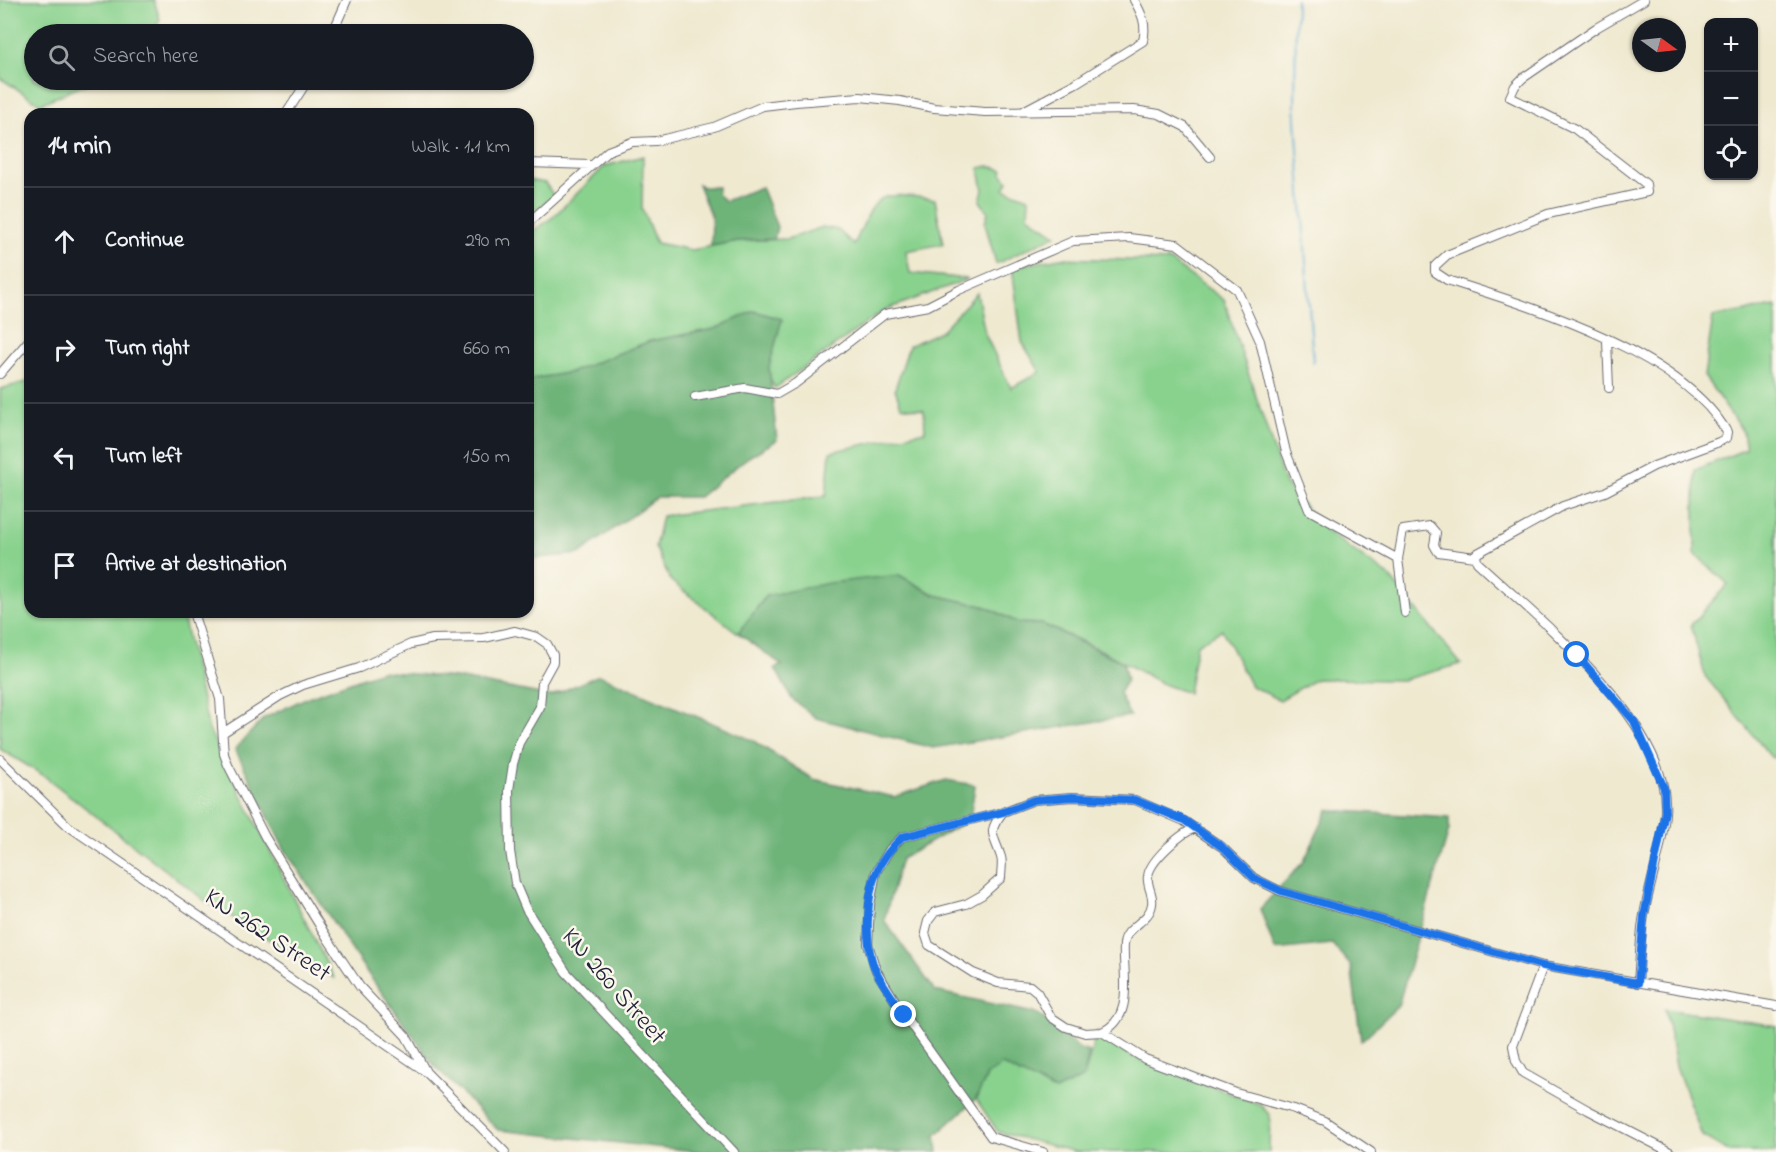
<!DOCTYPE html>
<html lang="en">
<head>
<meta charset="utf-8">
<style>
	:root { --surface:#171b24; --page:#242831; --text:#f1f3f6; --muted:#9ea1a6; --line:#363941 }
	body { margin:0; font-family:"Indie Flower",sans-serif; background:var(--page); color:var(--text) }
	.controls { position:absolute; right:18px; top:18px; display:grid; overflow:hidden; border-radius:12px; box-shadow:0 2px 4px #0004 }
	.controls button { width:54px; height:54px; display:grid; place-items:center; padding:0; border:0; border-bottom:2px solid var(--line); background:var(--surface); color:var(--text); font:30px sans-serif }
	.compass { position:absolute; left:1632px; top:18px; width:54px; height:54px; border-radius:50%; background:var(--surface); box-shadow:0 2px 4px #0004; rotate:105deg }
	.stop { position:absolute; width:18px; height:18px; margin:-14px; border:4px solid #1a73e8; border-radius:50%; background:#fff }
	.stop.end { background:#1a73e8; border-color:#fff; box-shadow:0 2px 6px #0008 }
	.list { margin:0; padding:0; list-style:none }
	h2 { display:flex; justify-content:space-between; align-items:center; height:78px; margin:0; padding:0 24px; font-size:26px }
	h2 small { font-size:20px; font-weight:400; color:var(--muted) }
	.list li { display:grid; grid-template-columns:39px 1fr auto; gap:18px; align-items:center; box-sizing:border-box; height:108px; padding:0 24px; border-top:2px solid var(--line) }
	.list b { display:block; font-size:22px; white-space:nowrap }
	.list em { font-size:20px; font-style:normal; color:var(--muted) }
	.icon { flex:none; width:33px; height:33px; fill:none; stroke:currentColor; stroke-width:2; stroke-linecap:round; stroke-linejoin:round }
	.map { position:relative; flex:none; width:1776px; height:1152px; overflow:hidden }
	.search { position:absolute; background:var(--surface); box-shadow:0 2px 4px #0004; left:24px; top:24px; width:510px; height:66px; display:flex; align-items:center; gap:15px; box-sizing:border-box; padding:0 21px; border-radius:33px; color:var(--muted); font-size:22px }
	.panel { position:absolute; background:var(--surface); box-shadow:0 2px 4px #0004; left:24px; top:108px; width:510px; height:510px; border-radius:18px }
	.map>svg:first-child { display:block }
	.green { fill:#89d28e; stroke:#567a64; stroke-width:1.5 }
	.forest { fill:#6eb479; stroke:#486b5a; stroke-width:1.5 }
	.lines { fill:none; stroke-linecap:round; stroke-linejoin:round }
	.stream { stroke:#56a8d1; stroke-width:2 }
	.street-casing { stroke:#6a686f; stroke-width:10 }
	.street { stroke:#fff; stroke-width:8 }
	.route { stroke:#1a73e8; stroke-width:8 }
	.labels { text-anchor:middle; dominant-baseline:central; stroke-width:5; stroke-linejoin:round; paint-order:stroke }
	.street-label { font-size:26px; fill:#22223b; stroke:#fbf7ec }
</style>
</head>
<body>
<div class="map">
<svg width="1776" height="1152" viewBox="0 0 1776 1152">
	<rect width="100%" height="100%" fill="#fbf7ec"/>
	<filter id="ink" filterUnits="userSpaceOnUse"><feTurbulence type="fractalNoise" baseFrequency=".0167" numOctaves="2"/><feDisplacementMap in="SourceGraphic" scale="12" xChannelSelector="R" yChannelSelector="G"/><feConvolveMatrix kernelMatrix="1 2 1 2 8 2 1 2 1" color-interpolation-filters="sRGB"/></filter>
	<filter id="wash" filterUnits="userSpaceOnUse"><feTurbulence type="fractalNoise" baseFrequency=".008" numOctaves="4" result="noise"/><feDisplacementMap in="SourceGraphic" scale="24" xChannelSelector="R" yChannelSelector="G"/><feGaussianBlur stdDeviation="1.35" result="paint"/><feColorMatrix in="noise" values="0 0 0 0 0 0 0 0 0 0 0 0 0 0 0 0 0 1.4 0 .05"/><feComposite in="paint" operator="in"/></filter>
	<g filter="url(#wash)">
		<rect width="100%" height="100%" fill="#efe9d0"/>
		<path class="green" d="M0 0H154L160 20 151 34H34V80H95L40 104 0 78Z
			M643 156 642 208 656 243 692 250 738 241 787 239 823 227 838 230 854 245C879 190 875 192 935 199L943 244 906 251 910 273 968 279 885 310 775 388C761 369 776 340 781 319L754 311 715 329 650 341 572 372 528 380V235L553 217 605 166Z
			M989 166 1003 170 1002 173 1008 181 1004 189 1029 198 1028 216 1056 235 996 264 985 223 988 212 980 201 983 190 979 168Z
			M528 180 545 183 554 196 528 216Z
			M1060 258 1170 261 1224 300 1285 484 1329 533 1389 576 1461 664 1402 680 1316 679 1280 700 1251 686 1222 630 1197 644 1188 693 1165 685 1097 648 1042 624 1018 623 987 607 935 595 899 575 767 596 738 633 671 581 655 547 662 516 826 496 830 452 925 431 924 410 901 406 895 389 909 346 941 331 977 293 985 334 1011 388 1040 372 1022 342 1012 267Z
			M1776 306V758L1771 757 1705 676 1691 625 1728 584 1695 554V470L1746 449 1743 432 1704 376 1713 317Z
			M30 381V612H182L209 730 334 978 208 903 43 775 0 749V389Z
			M1665 1009 1776 1026V1152H1730L1702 1136 1676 1066Z
			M1097 1031 1129 1055 1259 1104 1270 1115 1269 1152H1076L998 1132 976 1099 987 1075 1002 1064 1055 1091 1084 1077Z"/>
		<path class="forest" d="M698 184 703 187H718L717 194 725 201 761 187 777 227 774 239 738 241 711 246 712 220Z
			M754 311 782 319 769 367 777 440 747 458 699 497H657L579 554 528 559V380L572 372 650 341 715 329Z
			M899 575 935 595 987 607 1018 623 1042 624 1123 662 1127 680 1119 693 1130 716 933 748 816 718 792 699 775 668 782 665 738 633 766 596 829 583Z
			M381 671 456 678 551 696 599 675 752 740 813 779 894 797 946 780 975 785 970 819 901 859 884 920 935 991 1038 1014 1080 1049 1089 1052 1084 1077 1055 1091 1002 1065 987 1075 976 1099 936 1135 938 1152H703L498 1130 434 1065 366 971 283 847 235 749 264 718 308 697Z
			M1328 810 1449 818V830L1398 1006 1361 1041 1351 966 1332 944 1275 950 1260 909 1304 861Z"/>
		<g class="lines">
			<path class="stream" d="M1296 0 1295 106 1313 362"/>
		</g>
	</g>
	<g filter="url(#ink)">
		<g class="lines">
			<defs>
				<path id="street" d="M332 34 347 0
					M1025 110 1076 83 1143 41C1147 24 1142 14 1134 0
					M286 114 308 80
					M528 163 590 165
					M528 223 608 151 632 142 656 141 714 127 763 106 796 102 860 97 900 101 934 108 985 112 1134 110 1159 114 1185 127 1210 157
					M1607 341 1609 388
					M0 374 30 339
					M695 397 745 388 777 394 796 383 885 314 928 306 959 290 1073 241 1129 238 1177 244 1237 290 1260 341 1286 452 1309 510 1398 559 1405 613
					M1398 559 1403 530 1430 526 1436 533 1434 545 1438 552 1475 557
					M193 612 220 699 224 754 228 765 265 837 328 939 360 987 406 1036 425 1070
					M224 732 280 696 303 685 359 668 411 644 433 639 484 638 515 631 537 637 547 644 553 655V662L542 682 540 707 519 743 513 764 509 790 510 851 515 883 526 909 566 972 734 1152
					M0 759 68 826 426 1072 505 1152
					M1003 812C986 833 994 835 1001 857 1003 863 1001 871 1001 878L982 895 966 904 935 912 928 921 925 933 929 945 973 973 998 983 1030 986 1037 992 1051 1017 1066 1027 1085 1033 1102 1032 1145 1059 1236 1093 1294 1109 1325 1121 1371 1152
					M1543 966 1513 1046 1516 1061 1523 1073 1588 1110 1670 1152
					M1638 983C1640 960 1640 937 1644 915 1650 881 1663 847 1665 813 1672 724 1536 617 1477 562L1476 554 1563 506 1605 492 1654 466 1719 442 1726 438 1727 432C1680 351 1532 307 1447 280L1435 272V266L1447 255 1548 214 1647 192 1646 184 1575 129 1510 97 1515 86 1523 78 1596 28 1644 0
					M1102 1032C1136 1017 1122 973 1124 944 1125 926 1150 922 1152 904 1154 895 1146 885 1148 876 1150 860 1182 832 1196 828
					M1043 1152 991 1137 904 1015 876 970 868 944 870 905 876 872 890 849 902 837 1003 812 1034 800 1072 797 1135 800 1184 821 1222 847 1254 878 1280 891 1543 966 1776 1006"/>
			</defs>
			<use href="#street" class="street-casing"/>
			<use href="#street" class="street"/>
		</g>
	</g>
	<g class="lines" filter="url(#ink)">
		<path class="route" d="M904 1015C895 1001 884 987 876 971 864 947 866 896 877 871 883 857 892 847 902 837L1003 812 1034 800 1072 797 1135 800 1184 820 1222 847 1254 878 1281 891 1543 966 1638 983 1644 916 1665 812 1664 788 1634 721 1577 655"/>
	</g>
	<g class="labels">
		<g class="street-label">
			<text transform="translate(267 936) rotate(34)">KN 262 Street</text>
			<text transform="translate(613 987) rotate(49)">KN 260 Street</text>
		</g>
	</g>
</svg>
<div class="controls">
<button>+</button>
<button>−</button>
<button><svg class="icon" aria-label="locate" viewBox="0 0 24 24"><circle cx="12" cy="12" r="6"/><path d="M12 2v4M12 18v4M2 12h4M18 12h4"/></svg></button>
</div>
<svg class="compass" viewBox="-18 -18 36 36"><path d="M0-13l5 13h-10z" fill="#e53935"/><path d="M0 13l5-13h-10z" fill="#9ea1a6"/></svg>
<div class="stop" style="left:1577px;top:655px"></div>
<div class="stop end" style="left:904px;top:1015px"></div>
<div class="search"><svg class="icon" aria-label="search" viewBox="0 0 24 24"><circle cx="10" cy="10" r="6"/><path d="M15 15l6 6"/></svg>Search here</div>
<section class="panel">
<h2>14 min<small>Walk · 1.1 km</small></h2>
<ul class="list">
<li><svg class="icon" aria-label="ahead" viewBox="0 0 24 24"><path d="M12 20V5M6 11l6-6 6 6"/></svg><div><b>Continue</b></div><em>290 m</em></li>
<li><svg class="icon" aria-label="right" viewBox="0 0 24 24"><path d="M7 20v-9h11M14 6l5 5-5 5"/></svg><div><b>Turn right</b></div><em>660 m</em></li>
<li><svg class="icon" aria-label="left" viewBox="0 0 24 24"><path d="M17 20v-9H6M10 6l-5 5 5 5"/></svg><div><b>Turn left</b></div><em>150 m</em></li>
<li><svg class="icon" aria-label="arrive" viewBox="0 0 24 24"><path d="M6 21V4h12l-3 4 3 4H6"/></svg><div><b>Arrive at destination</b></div></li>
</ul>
</section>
</div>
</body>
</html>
